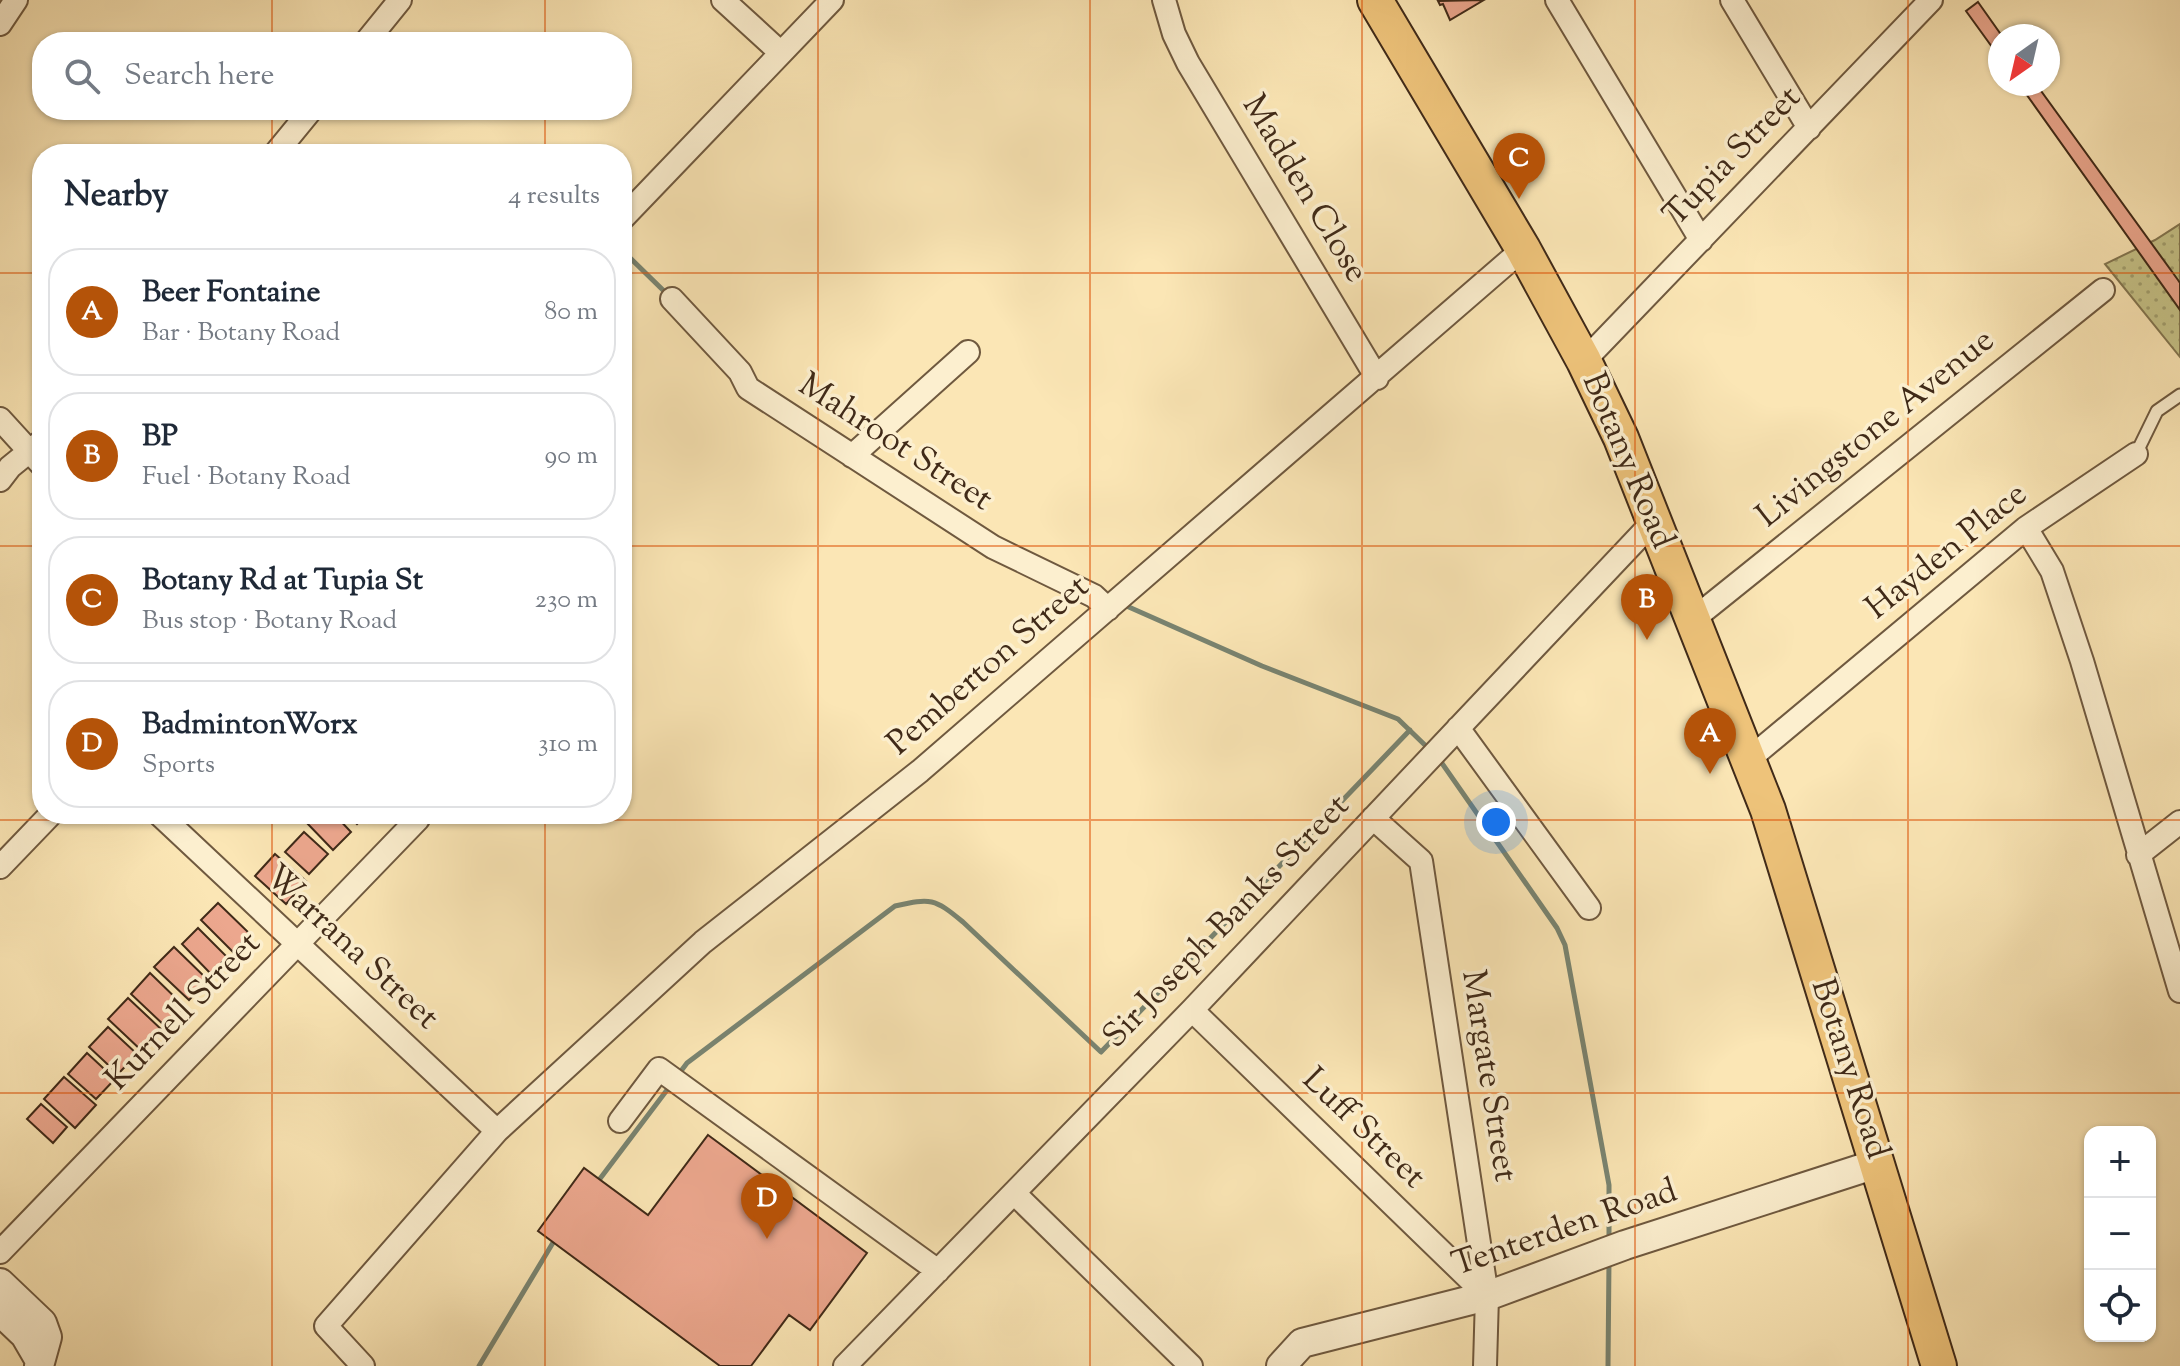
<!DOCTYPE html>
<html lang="en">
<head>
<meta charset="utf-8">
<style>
	:root { --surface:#fff; --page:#f2f2f3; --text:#1f2937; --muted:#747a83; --line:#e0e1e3; --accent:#b45309 }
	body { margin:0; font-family:"Sorts Mill Goudy",serif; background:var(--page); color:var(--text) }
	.controls { position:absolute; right:24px; bottom:24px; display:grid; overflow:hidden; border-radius:16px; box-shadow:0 2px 6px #0004 }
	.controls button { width:72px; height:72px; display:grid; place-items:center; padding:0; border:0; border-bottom:2px solid var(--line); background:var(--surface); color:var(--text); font:40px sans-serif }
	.compass { position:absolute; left:1988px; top:24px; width:72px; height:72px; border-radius:50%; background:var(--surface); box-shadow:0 2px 6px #0004; rotate:214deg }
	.you { position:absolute; left:1496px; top:822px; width:28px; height:28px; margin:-20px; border:6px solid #fff; border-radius:50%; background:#1a73e8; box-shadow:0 0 0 12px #1a73e833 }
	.badge { display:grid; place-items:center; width:52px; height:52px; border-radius:50%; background:var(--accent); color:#fff; font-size:26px; font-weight:700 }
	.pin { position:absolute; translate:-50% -66px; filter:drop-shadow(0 2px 4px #0008) }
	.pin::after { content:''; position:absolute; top:42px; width:28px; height:24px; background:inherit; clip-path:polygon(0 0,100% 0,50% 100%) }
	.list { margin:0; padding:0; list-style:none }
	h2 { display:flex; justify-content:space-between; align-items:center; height:104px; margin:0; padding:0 32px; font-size:34px }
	h2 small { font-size:26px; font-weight:400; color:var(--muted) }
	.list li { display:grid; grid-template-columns:52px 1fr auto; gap:24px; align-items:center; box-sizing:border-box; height:128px; margin:0 16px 16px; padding:0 16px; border:2px solid var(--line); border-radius:32px }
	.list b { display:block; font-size:30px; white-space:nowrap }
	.list p { margin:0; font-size:26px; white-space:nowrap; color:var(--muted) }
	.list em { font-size:26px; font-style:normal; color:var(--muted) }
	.icon { flex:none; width:44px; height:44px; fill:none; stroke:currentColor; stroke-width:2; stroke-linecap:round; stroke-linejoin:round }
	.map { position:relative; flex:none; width:2180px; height:1366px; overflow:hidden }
	.search { position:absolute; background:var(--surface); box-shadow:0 2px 6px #0004; left:32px; top:32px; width:600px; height:88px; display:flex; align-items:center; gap:20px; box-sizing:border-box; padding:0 28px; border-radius:32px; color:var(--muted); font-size:30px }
	.panel { position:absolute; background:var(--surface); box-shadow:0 2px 6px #0004; left:32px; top:144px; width:600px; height:680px; border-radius:32px }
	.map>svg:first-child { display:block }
	.park { fill:url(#park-dots); stroke:#837650; stroke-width:2 }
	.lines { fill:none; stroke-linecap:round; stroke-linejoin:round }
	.stream { stroke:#798471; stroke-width:5 }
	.building { fill:#eca78e; stroke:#402a18; stroke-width:2 }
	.service-casing { stroke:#6f593f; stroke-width:15 }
	.minor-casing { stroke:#6f593f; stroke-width:26 }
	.tertiary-casing { stroke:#6f593f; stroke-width:32 }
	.primary-casing { stroke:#402a18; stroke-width:38 }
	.service { stroke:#fcefcf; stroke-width:11 }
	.minor { stroke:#fcefcf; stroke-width:22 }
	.tertiary { stroke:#fcefcf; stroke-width:28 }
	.primary { stroke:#eec37a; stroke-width:34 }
	.grid { fill:none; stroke:#e0570d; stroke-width:2; stroke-opacity:0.55 }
	.labels { text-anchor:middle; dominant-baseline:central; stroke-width:7; stroke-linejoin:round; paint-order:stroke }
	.street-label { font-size:34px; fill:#402a18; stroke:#fcefcf }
</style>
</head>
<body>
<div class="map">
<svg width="2180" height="1366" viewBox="0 0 2180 1366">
	<defs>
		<pattern id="park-dots" width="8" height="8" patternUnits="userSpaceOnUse" patternTransform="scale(2)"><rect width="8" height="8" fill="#c6c388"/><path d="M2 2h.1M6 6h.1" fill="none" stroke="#a29f6e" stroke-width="1.8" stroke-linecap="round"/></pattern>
	</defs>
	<rect width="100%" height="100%" fill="#fbe6b5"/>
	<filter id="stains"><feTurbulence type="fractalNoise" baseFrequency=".0025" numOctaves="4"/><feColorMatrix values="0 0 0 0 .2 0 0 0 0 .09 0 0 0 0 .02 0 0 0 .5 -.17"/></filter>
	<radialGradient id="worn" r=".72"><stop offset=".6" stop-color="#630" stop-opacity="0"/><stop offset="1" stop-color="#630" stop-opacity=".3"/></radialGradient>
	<path class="park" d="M2180 224V357L2105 264 2155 240Z"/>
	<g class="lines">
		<path class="stream" d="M625 253 667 294
			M1122 604 1262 666 1398 719 1429 749
			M1439 759 1557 928 1565 945 1609 1185V1242
			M678 1075 687 1063 895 906C931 898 934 898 963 922L1101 1052 1410 730
			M596 1184 670 1086
			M479 1366 557 1236
			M1608 1366 1609 1260"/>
	</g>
	<path class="building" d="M1484 0 1450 20 1443 4 1440 5 1438 1Z
		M1978 2 2002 36H2000V58L1966 11Z
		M2019 84H2036L2178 280 2180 283V310Z
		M310 814H334L351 832 333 850 304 820Z
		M347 814H367L357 824Z
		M304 832 328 854 309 874 285 852Z
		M275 854 306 881 286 904 255 876Z
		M218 903 250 934 233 952 201 920Z
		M198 928 227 957 211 974 182 944Z
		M174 947 208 980 189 1000 154 967Z
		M150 973 185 1007 166 1027 131 994Z
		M128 998 162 1030 142 1051 108 1019Z
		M108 1027 137 1054 118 1074 89 1047Z
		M87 1053 115 1079 96 1099 68 1074Z
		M64 1077 96 1105 75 1128 44 1099Z
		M41 1104 67 1127 53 1143 27 1119Z
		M708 1135 867 1253 810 1330 789 1315 751 1366H720L538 1231 584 1168 648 1215Z"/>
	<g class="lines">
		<defs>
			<path id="service" d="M2136 454 2157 411 2180 395"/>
			<path id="minor" d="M723 0 781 53
				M1164 0 1174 34 1188 63 1377 378
				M1557 0 1701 240
				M1732 0 1809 128
				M0 24 16 0
				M366 42 400 0
				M275 154 311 110
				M622 219 832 0
				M672 299 740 372 748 388 993 547 1094 596 1108 609
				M1584 361 1931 0
				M0 419 42 465
				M852 456 968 352
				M0 480 10 467 42 441
				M2026 528 2052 571 2082 661 2180 991
				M1691 621 2103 290
				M1458 728 1589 908
				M1748 760 2026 528 2136 454
				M159 814 497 1131
				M1373 818 1421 861 1487 1296 1485 1366
				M2138 855 2180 822
				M0 867 51 814
				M1192 1010 1487 1296
				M620 1121 659 1069 938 1271
				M1014 1193 1191 1366
				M0 1252 418 819
				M363 1366 326 1326 497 1131 703 942 920 771 1523 249
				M845 1366 1192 1010 1654 521"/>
			<path id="tertiary" d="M0 1283 42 1323 47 1337 39 1366
				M0 1311 25 1335 39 1359
				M1281 1366 1302 1343 1487 1296 1625 1245 1879 1163"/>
			<path id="primary" d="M1375 0 1523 249 1584 361 1621 438 1768 810 1939 1366"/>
		</defs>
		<use href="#service" class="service-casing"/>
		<use href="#minor" class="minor-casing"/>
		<use href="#tertiary" class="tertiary-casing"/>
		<use href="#primary" class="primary-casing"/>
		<use href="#service" class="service"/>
		<use href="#minor" class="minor"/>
		<use href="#tertiary" class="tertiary"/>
		<use href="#primary" class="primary"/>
	</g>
	<path class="grid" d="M272 0V42M545 0V42M818 0V1366M1090 0V1366M1362 0V1366M1635 0V1366M1908 0V1366M272 110V154M545 110V154M0 273H42M622 273H2180M0 546H42M622 546H2180M272 814V1366M545 814V1366M0 820H2180M0 1093H2180"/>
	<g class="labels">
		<g class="street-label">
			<text transform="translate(1733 157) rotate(-46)">Tupia Street</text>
			<text transform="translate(1304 189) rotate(59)">Madden Close</text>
			<text transform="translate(1876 429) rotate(-39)">Livingstone Avenue</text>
			<text transform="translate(895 443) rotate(33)">Mahroot Street</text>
			<text transform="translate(1627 461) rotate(67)">Botany Road</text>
			<text transform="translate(1947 552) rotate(-39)">Hayden Place</text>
			<text transform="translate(989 666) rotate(-41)">Pemberton Street</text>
			<text transform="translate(1227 922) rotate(-46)">Sir Joseph Banks Street</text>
			<text transform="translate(351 948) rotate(43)">Warrana Street</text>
			<text transform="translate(184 1012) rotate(-46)">Kurnell Street</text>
			<text transform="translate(1849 1069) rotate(72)">Botany Road</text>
			<text transform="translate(1488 1076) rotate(81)">Margate Street</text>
			<text transform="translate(1363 1129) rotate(44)">Luff Street</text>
			<text transform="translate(1565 1229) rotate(-19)">Tenterden Road</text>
		</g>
	</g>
	<rect width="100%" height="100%" filter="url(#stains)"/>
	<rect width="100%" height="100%" fill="url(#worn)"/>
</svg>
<div class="controls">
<button>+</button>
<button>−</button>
<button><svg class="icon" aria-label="locate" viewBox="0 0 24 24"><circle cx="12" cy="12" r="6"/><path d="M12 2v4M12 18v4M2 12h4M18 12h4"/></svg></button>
</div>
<svg class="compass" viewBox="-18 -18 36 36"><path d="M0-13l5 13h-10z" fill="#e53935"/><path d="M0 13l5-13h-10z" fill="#747a83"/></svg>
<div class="you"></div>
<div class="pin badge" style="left:1710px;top:774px">A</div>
<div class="pin badge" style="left:1647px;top:640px">B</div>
<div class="pin badge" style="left:1519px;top:199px">C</div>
<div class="pin badge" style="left:767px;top:1239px">D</div>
<div class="search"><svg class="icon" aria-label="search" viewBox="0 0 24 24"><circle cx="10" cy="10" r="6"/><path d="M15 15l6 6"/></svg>Search here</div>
<section class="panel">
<h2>Nearby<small>4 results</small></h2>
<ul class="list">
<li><span class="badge">A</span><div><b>Beer Fontaine</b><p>Bar · Botany Road</p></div><em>80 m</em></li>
<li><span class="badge">B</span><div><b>BP</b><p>Fuel · Botany Road</p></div><em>90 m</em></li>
<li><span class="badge">C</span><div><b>Botany Rd at Tupia St</b><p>Bus stop · Botany Road</p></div><em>230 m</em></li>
<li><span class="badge">D</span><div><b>BadmintonWorx</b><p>Sports</p></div><em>310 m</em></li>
</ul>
</section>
</div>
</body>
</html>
